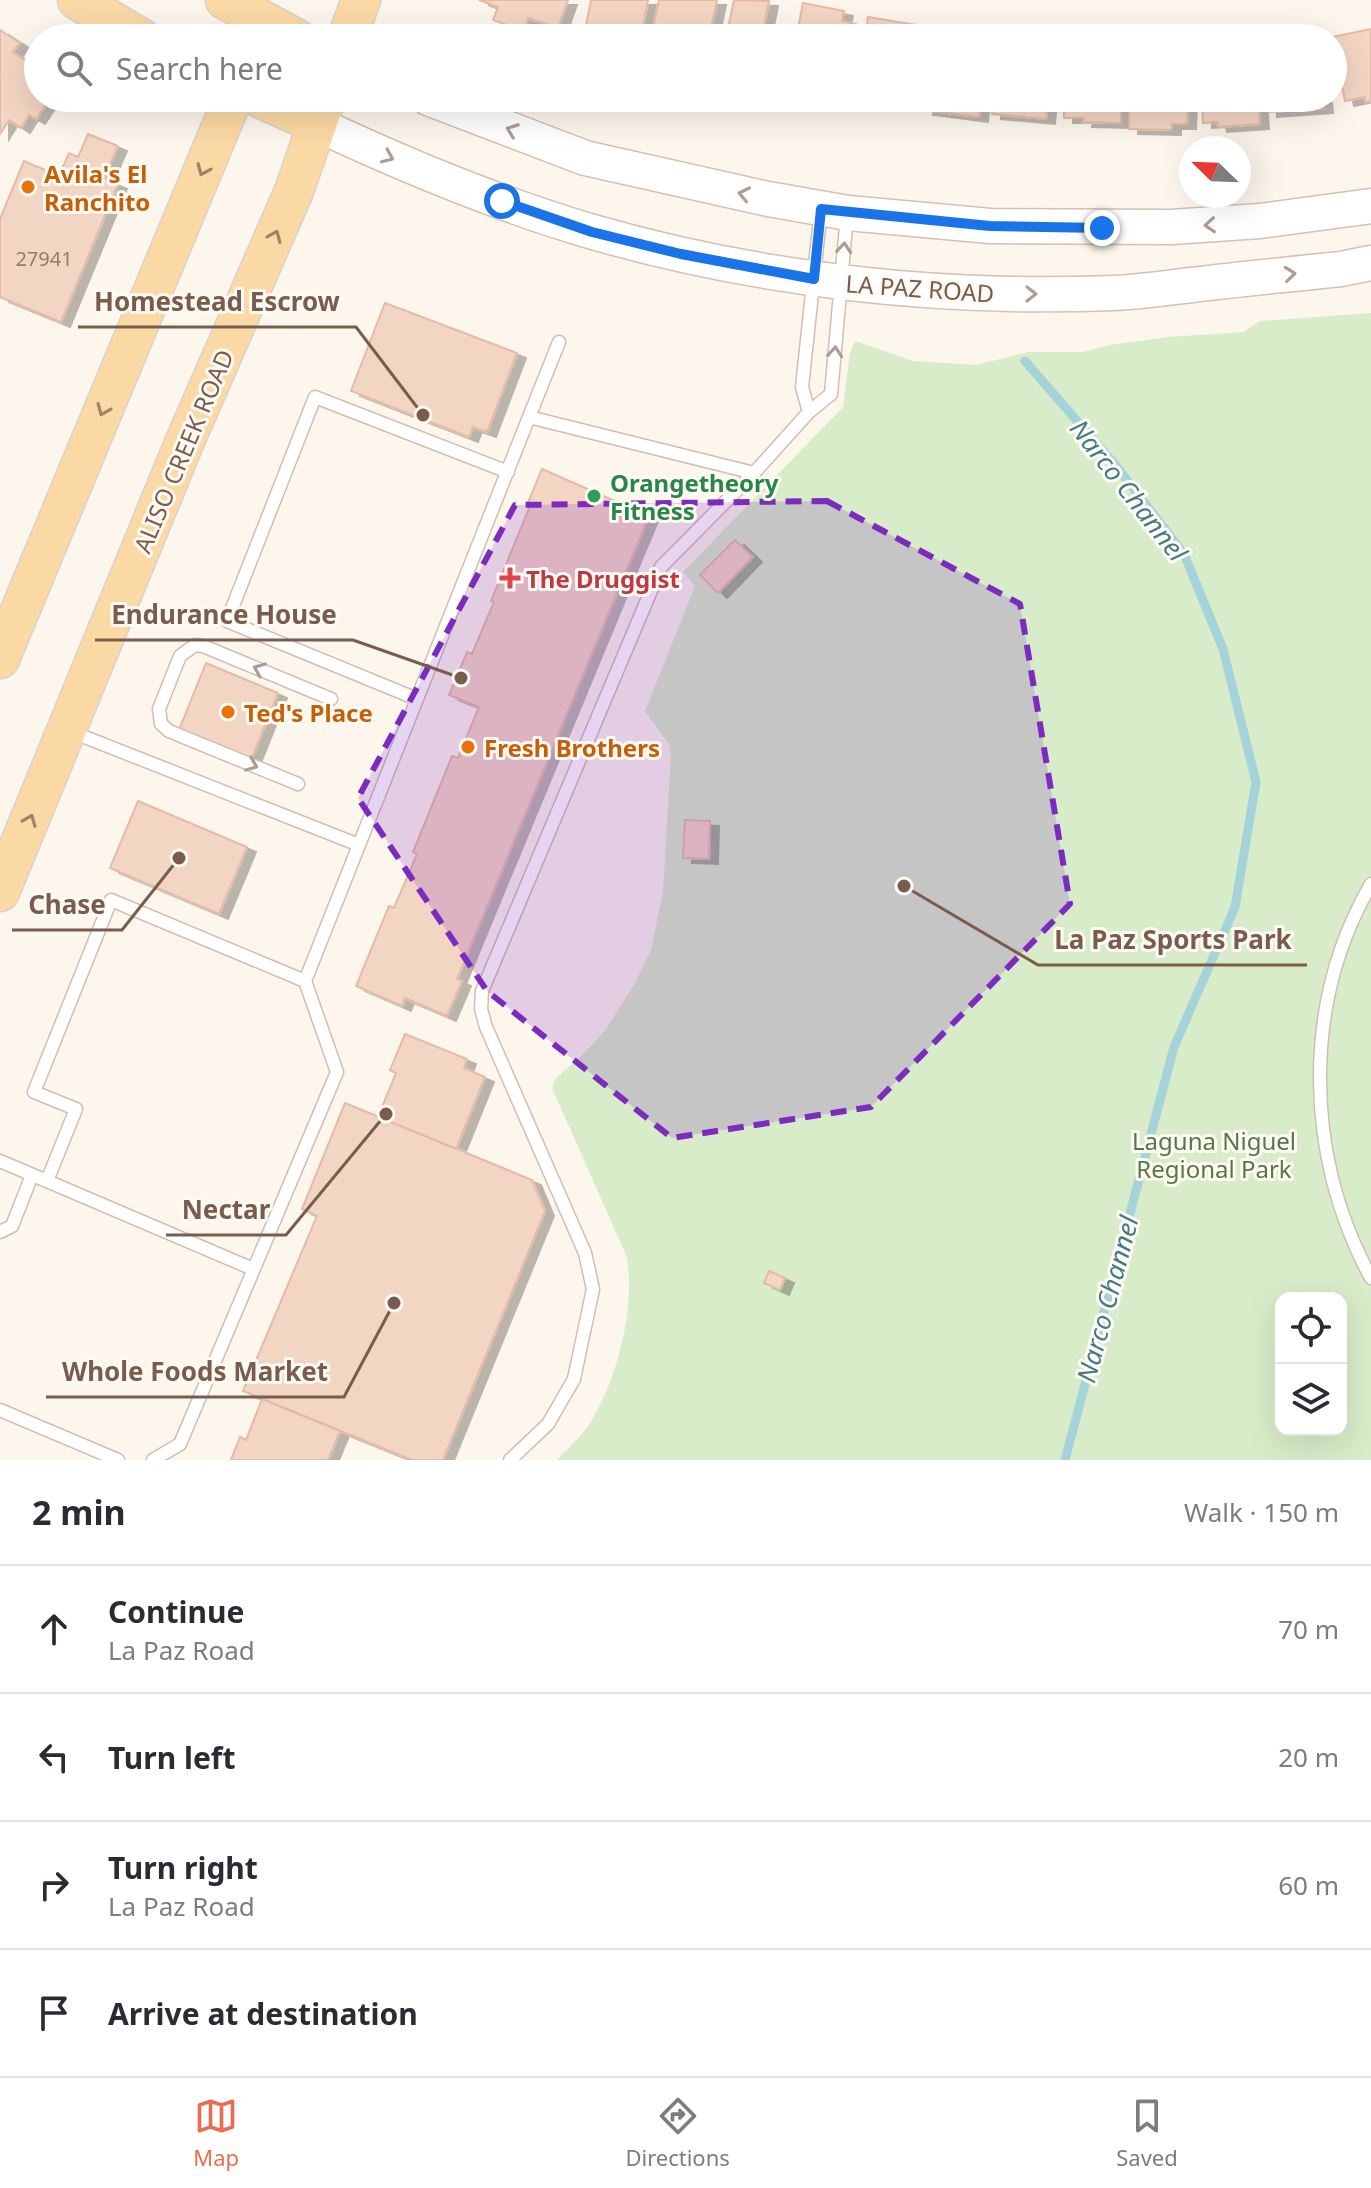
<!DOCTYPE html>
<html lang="en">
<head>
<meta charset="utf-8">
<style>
	:root { --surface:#fff; --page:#f7f7f7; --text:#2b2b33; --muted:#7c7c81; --line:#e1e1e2; --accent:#e76f51 }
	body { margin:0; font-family:"Noto Sans",sans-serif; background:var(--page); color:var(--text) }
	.controls { position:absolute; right:24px; bottom:24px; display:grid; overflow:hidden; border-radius:16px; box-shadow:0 8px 32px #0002 }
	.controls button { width:72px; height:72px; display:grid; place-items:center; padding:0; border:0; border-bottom:2px solid var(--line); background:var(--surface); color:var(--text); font:40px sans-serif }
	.compass { position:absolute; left:1179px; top:136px; width:72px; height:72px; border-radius:50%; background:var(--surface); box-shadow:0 8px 32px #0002; rotate:293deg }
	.stop { position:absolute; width:24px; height:24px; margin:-18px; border:6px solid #1a73e8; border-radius:50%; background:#fff }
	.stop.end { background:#1a73e8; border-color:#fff; box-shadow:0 2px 8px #0008 }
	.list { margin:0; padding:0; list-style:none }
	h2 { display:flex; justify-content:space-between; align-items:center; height:104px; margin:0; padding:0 32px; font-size:34px }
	h2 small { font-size:26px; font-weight:400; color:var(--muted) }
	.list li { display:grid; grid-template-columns:52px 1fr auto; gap:24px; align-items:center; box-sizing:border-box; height:128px; padding:0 32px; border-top:2px solid var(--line) }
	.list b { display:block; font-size:30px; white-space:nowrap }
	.list p { margin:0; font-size:26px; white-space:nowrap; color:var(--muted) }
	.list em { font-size:26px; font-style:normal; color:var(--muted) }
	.icon { flex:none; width:44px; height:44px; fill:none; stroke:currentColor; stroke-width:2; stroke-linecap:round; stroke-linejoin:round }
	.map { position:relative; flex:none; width:1371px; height:1460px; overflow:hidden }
	.search { position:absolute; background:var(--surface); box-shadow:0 8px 32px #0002; left:24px; right:24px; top:24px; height:88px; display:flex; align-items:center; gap:20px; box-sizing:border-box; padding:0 28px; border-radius:44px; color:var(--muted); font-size:30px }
	.sheet { height:616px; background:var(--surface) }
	nav { display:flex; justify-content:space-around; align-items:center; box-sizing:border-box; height:112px; border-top:2px solid var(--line); background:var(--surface); font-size:22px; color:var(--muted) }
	nav a { display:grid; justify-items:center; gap:4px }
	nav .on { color:var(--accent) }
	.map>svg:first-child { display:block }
	.green { fill:#d8ecc9; fill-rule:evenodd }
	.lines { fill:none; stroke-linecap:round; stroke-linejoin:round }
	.stream { stroke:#a5d3da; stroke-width:9 }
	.building { fill:#f3d5c3; stroke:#e6bba3; stroke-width:2; filter:url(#shadow) }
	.lane-casing { stroke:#d1beb0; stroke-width:15 }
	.secondary-casing { stroke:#d6c0b0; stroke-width:37 }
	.primary-casing { stroke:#dad1cd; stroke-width:41 }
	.lane { stroke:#fff; stroke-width:12 }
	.secondary { stroke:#fff; stroke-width:34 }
	.primary { stroke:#fbd9a5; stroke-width:38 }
	.oneway { stroke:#af9d94 }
	.oneway2 { stroke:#a18267 }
	.route { stroke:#1a73e8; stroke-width:10 }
	.marked { fill:#7b2cbf; fill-opacity:0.2; stroke:#7b2cbf; stroke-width:6; stroke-dasharray:16 10; stroke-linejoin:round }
	.food-dot { fill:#e8710a; stroke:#fffaf3; stroke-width:3 }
	.leisure-dot { fill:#2e9e5b; stroke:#fffaf3; stroke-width:3 }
	.health-dot { fill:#e0444e; stroke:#fffaf3; stroke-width:3 }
	.labels { text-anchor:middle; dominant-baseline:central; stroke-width:6; stroke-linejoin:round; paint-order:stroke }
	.number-label { font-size:20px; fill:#987a6a }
	.food-label { font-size:24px; font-weight:bold; fill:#c56008; stroke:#fffaf3; text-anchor:start }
	.street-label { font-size:24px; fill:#7a5c4d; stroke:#fffaf3 }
	.leisure-label { font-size:24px; font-weight:bold; fill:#27864d; stroke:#fffaf3; text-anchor:start }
	.health-label { font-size:24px; font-weight:bold; fill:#be3a42; stroke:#fffaf3; text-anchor:start }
	.park-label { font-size:24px; fill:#537a41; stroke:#fffaf3 }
	.water-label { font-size:26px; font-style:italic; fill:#437c86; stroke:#fffaf3 }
	.leader { fill:none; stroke:#7a5c4d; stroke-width:3 }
	.callout-dot { fill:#7a5c4d; stroke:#fffaf3; stroke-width:3 }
	.callout-label { font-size:26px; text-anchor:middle; font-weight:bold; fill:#7a5c4d; stroke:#fffaf3; stroke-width:6; stroke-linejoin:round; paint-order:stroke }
</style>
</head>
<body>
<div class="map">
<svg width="1371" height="1460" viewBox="0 0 1371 1460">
	<defs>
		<filter id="shadow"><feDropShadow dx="9" dy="5" stdDeviation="0" flood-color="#0004"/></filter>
	</defs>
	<rect width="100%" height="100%" fill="#fdf6ec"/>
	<path class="green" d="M1371 313V1460H557C567 1448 582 1437 590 1423 617 1381 637 1304 626 1255L552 1088 556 1078 580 1057 604 1032 635 983 651 950 663 891 671 755 669 744 645 711 695 586 683 572 843 407 850 353 855 341 913 361 976 365 1028 352H1082L1110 345 1168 337 1244 332 1260 321ZM1281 1298H1341V1430H1281Z"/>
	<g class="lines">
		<path class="stream" d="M1025 361 1117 467 1184 554 1223 649 1256 782 1235 907 1174 1047 1065 1460"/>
	</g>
	<path class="building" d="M479 0H568L558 28 528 18 524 31 493 20 498 7Z
		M591 0H648L641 38H606L603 37 604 35 585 31Z
		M659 0H717L709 38H651Z
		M734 0 769 1 764 26 770 27 769 35 782 38H726Z
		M803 3 844 11 842 21 856 24 853 38H796Z
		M868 17 923 26 921 38H865Z
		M1371 29V101L1366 102 1365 97 1345 101 1332 37Z
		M0 30 20 43 13 52 38 69V98H50L36 119 29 115 21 128 9 120 0 134Z
		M958 31 989 35V38H957Z
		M925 98H981L979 117 924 110Z
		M993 98H1048L1046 119 992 114Z
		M1064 98H1121V123L1083 122 1084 118H1064Z
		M1129 98H1188L1187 124H1172V130L1129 129Z
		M1202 98H1258L1260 124 1218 127 1217 122 1203 123Z
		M1267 98H1323L1324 108 1268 112Z
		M88 134 118 146 104 178 118 184 61 322 0 297V219L24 161 59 176 69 153 78 157Z
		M385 303 517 353 487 432 473 427 469 437 351 391Z
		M542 469 649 516 457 979 462 981 447 1016 405 998 402 1006 356 986 389 906 394 908 417 854 413 852 452 756 458 758 479 707 449 695 467 652 472 654 494 602 491 601 530 506 527 505Z
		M735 540 753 557 718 593 700 575Z
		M206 663 278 693 251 760 179 730Z
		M138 801 247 847 219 914 110 868Z
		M685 820 710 821 709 859 683 858Z
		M405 1034 467 1059 464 1068 485 1077 456 1149 378 1117 396 1073 390 1070Z
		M345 1103 532 1180 545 1211 443 1460H412L243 1391 317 1216 302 1209Z
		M769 1271 785 1278 780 1290 764 1283Z
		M262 1399 340 1431 328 1460H231L240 1437 246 1440Z"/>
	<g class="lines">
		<defs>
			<path id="lane" d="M809 412 802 387 821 209
				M529 417 559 342
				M417 699 227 621 315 397 508 472
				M72 732 359 845
				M298 784 169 731 161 724 159 709 180 656 195 645 203 646 331 699
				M1371 884C1301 1005 1305 1157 1371 1278
				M0 1161 253 1269
				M47 1181 76 1109 34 1092 111 900 305 981
				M0 1232 12 1226 32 1175
				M0 1410 118 1460
				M153 1460 180 1444 337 1072 305 981 529 417 754 473 809 412 831 394 847 215
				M510 1460 548 1424 574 1379 593 1289 585 1253 486 1027 481 1009 482 991 661 567 754 473"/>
			<path id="secondary" d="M428 98 585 158 768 199 848 213 990 226 1171 227 1260 221 1371 206
				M317 124C406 166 498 204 593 232 760 280 938 300 1113 293 1139 292 1165 288 1191 285 1241 279 1291 274 1341 269L1371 263"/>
			<path id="primary" d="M77 0 141 38
				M225 0 296 38
				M347 38 361 0
				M259 98 317 124
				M0 659 233 98
				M0 892 185 441 294 191 326 98"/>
		</defs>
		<use href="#lane" class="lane-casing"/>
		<use href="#secondary" class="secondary-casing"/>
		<use href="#primary" class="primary-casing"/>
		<use href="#lane" class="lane"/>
		<use href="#secondary" class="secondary"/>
		<use href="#primary" class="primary"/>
	</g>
	<defs><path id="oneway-chevron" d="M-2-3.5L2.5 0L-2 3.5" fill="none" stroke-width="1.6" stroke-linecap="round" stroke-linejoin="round" transform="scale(2)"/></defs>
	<g class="oneway">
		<use href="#oneway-chevron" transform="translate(512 130) rotate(-159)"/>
		<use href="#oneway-chevron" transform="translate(388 157) rotate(24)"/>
		<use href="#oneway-chevron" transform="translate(744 194) rotate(-168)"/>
		<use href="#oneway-chevron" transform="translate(1210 225) rotate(176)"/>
		<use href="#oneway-chevron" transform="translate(844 248) rotate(-85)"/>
		<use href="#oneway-chevron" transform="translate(1290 274) rotate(-6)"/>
		<use href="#oneway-chevron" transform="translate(1031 294)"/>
		<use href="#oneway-chevron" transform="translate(835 352) rotate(-85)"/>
		<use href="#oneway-chevron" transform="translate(259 669) rotate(-158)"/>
		<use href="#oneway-chevron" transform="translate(252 765) rotate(22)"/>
	</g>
	<g class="oneway2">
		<use href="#oneway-chevron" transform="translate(203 170) rotate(113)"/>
		<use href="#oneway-chevron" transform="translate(275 236) rotate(-67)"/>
		<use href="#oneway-chevron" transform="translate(103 410) rotate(113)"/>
		<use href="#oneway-chevron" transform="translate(30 820) rotate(-68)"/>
	</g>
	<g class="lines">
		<path class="route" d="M502 201 592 232 681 254 814 279 821 209 990 226 1102 228"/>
	</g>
	<path class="marked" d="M827 501 1020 604 1070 904 871 1107 672 1138 487 991 358 798 515 505Z"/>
	<g class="food-dot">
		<circle cx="28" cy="187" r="8"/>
		<circle cx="228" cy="712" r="8"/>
		<circle cx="468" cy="747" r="8"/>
	</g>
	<circle class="leisure-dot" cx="594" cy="496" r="8"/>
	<path class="health-dot" d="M506 566h8v8h8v8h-8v8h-8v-8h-8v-8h8z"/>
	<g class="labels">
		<g class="number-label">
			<text x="44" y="258">27941</text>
		</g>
		<g class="food-label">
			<text x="44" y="173">Avila's El<tspan x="44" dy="28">Ranchito</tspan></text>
			<text x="244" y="712">Ted's Place</text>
			<text x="484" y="747">Fresh Brothers</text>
		</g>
		<g class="street-label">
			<text transform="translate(920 288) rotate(4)">LA PAZ ROAD</text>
			<text transform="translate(183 451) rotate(-67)">ALISO CREEK ROAD</text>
		</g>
		<g class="leisure-label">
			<text x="610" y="482">Orangetheory<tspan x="610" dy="28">Fitness</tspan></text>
		</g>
		<g class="health-label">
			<text x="526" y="578">The Druggist</text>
		</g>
		<g class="park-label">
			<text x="1214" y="1140">Laguna Niguel<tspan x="1214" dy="28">Regional Park</tspan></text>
		</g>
		<g class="water-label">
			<text transform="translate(1129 490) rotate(52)">Narco Channel</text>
			<text transform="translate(1107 1299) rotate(-75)">Narco Channel</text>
		</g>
	</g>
	<path class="leader" d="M423 415L356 327H78M461 678L353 640H95M179 858L122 930H12M904 886L1038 965H1307M386 1114L286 1235H166M394 1303L344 1397H46"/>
	<g class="callout-dot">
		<circle cx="423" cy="415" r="8"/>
		<circle cx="461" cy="678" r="8"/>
		<circle cx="179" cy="858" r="8"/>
		<circle cx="904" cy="886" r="8"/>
		<circle cx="386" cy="1114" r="8"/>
		<circle cx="394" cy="1303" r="8"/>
	</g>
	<g class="callout-label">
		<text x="217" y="311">Homestead Escrow</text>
		<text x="224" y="624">Endurance House</text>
		<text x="67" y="914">Chase</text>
		<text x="1173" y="949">La Paz Sports Park</text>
		<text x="226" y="1219">Nectar</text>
		<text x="195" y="1381">Whole Foods Market</text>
	</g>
</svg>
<div class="controls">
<button><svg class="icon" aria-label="locate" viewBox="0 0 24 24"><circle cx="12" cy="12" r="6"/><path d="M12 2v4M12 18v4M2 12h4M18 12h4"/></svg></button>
<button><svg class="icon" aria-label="layers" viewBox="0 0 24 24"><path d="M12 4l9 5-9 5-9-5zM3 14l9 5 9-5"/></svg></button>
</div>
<svg class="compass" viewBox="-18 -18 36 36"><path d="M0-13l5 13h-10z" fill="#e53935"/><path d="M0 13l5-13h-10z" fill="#7c7c81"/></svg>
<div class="stop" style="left:502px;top:201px"></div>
<div class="stop end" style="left:1102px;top:228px"></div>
<div class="search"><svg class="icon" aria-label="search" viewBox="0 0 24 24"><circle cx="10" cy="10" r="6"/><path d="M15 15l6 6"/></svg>Search here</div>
</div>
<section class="sheet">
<h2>2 min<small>Walk · 150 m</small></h2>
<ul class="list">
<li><svg class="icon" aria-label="ahead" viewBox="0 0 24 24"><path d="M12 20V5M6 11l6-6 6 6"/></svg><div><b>Continue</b><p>La Paz Road</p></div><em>70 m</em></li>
<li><svg class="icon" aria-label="left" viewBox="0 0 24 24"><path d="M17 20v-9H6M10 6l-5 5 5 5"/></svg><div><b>Turn left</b></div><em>20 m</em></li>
<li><svg class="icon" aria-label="right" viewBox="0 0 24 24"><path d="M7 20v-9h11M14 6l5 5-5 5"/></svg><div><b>Turn right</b><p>La Paz Road</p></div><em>60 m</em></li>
<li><svg class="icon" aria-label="arrive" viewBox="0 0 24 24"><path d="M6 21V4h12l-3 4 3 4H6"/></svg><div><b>Arrive at destination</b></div></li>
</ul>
</section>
<nav>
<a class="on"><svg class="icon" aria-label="map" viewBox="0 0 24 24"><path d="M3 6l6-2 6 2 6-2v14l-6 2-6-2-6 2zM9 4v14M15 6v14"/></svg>Map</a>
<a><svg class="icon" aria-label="directions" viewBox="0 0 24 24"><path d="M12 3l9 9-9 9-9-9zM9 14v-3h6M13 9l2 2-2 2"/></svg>Directions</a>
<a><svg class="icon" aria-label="saved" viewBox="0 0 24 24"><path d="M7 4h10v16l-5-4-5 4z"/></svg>Saved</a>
</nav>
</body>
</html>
